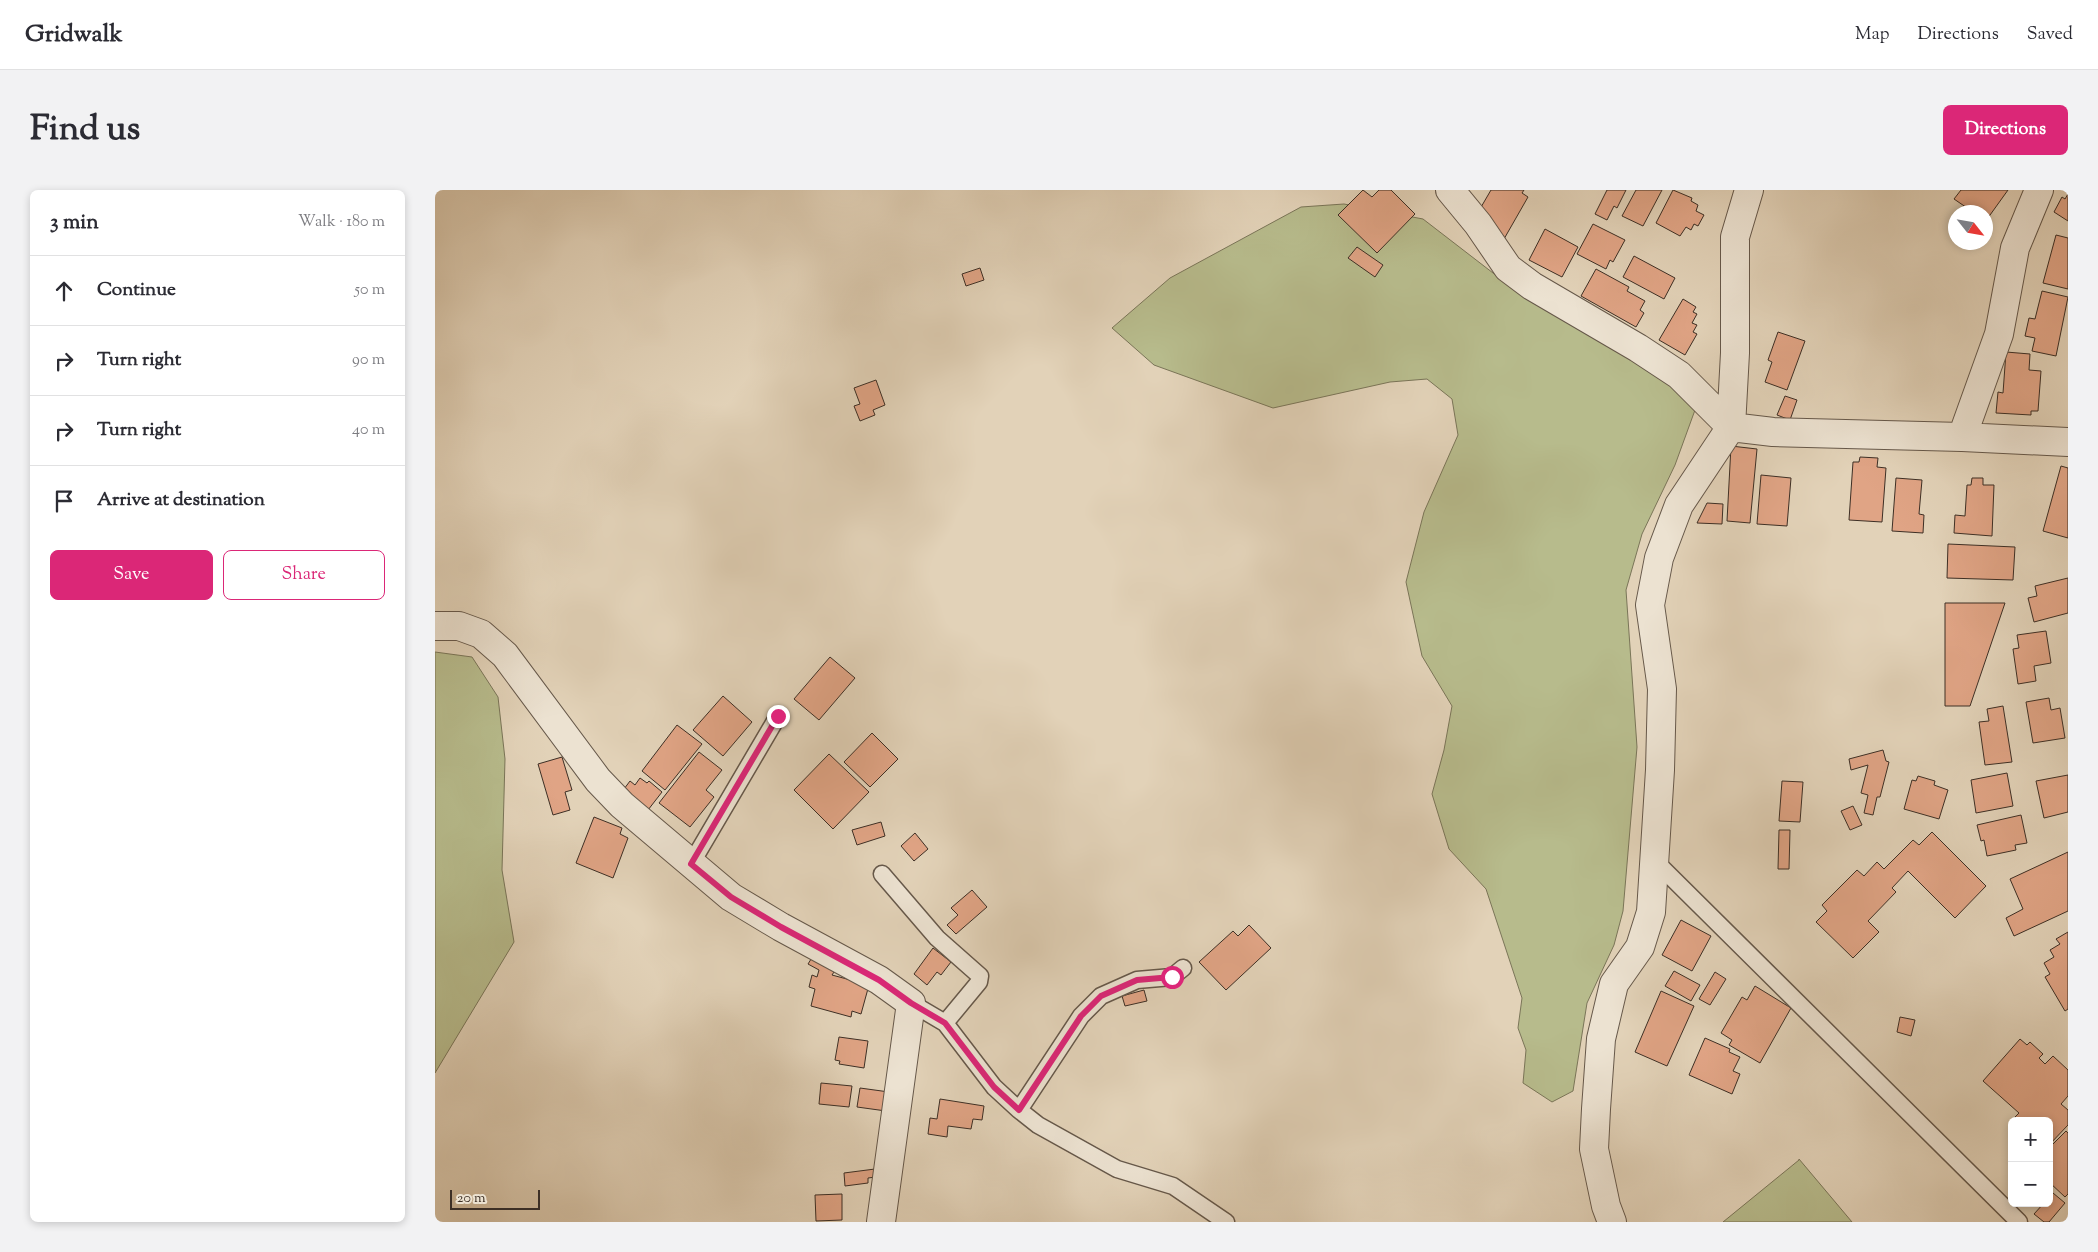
<!DOCTYPE html>
<html lang="en">
<head>
<meta charset="utf-8">
<style>
	:root { --surface:#fff; --page:#f2f2f3; --text:#2b2b33; --muted:#7c7c81; --line:#e1e1e2; --accent:#db2777 }
	body { margin:0; font-family:"Sorts Mill Goudy",serif; background:var(--page); color:var(--text) }
	.controls { position:absolute; right:15px; bottom:15px; display:grid; overflow:hidden; border-radius:8px; box-shadow:0 2px 8px #0003 }
	.controls button { width:45px; height:45px; display:grid; place-items:center; padding:0; border:0; border-bottom:1px solid var(--line); background:var(--surface); color:var(--text); font:25px sans-serif }
	.compass { position:absolute; left:1513px; top:15px; width:45px; height:45px; border-radius:50%; background:var(--surface); box-shadow:0 2px 8px #0003; rotate:121deg }
	.scale { position:absolute; left:15px; bottom:12px; width:90px; box-sizing:border-box; padding-left:5px; border:2px solid #3d2f25; border-top:0; font-size:14px; line-height:18px; white-space:nowrap; color:#3d2f25; -webkit-text-stroke:4px #ece2d1; paint-order:stroke }
	.stop { position:absolute; width:15px; height:15px; margin:-11px; border:4px solid #db2777; border-radius:50%; background:#fff }
	.stop.end { background:#db2777; border-color:#fff; box-shadow:0 1px 5px #0008 }
	.list { margin:0; padding:0; list-style:none }
	h2 { display:flex; justify-content:space-between; align-items:center; height:65px; margin:0; padding:0 20px; font-size:21px }
	h2 small { font-size:16px; font-weight:400; color:var(--muted) }
	.list li { display:grid; grid-template-columns:32px 1fr auto; gap:15px; align-items:center; box-sizing:border-box; height:70px; padding:0 20px; border-top:1px solid var(--line) }
	.list b { display:block; font-size:19px; white-space:nowrap }
	.list em { font-size:16px; font-style:normal; color:var(--muted) }
	.actions { display:flex; gap:10px; padding:15px 20px }
	.actions a { flex:1; padding:11px 0; border:1px solid var(--accent); border-radius:8px; text-align:center; font-size:18px; color:var(--accent) }
	.actions .main { background:var(--accent); color:#fff }
	.icon { flex:none; width:28px; height:28px; fill:none; stroke:currentColor; stroke-width:2; stroke-linecap:round; stroke-linejoin:round }
	.map { position:relative; flex:none; width:1633px; height:1032px; overflow:hidden; border-radius:8px }
	header { display:flex; align-items:center; gap:30px; box-sizing:border-box; height:70px; padding:0 25px; background:var(--surface); border-bottom:1px solid var(--line) }
	header strong { font-size:24px }
	nav { display:flex; gap:28px; margin-inline-start:auto; font-size:18px }
	.intro { display:flex; align-items:center; justify-content:space-between; box-sizing:border-box; height:120px; padding:0 30px }
	h1 { margin:0; font-size:35px }
	.button { padding:12px 22px; border-radius:8px; background:var(--accent); color:#fff; font-size:18px; font-weight:700 }
	main { display:flex; gap:30px; padding:0 30px }
	aside { flex:1; background:var(--surface); border-radius:8px; box-shadow:0 2px 8px #0003 }
	.map>svg:first-child { display:block }
	.green { fill:#b7bb8c; stroke:#7a7558 }
	.building { fill:#e0a485; stroke:#3d2f25 }
	.lines { fill:none; stroke-linecap:round; stroke-linejoin:round }
	.service-casing { stroke:#66584a; stroke-width:19 }
	.minor-casing { stroke:#66584a; stroke-width:30 }
	.service { stroke:#ece2d1; stroke-width:16 }
	.minor { stroke:#ece2d1; stroke-width:28 }
	.route { stroke:#db2777; stroke-width:6 }
</style>
</head>
<body>
<header>
<strong>Gridwalk</strong>
<nav><a>Map</a><a>Directions</a><a>Saved</a></nav>
</header>
<div class="intro"><h1>Find us</h1><a class="button">Directions</a></div>
<main>
<aside>
<h2>3 min<small>Walk · 180 m</small></h2>
<ul class="list">
<li><svg class="icon" aria-label="ahead" viewBox="0 0 24 24"><path d="M12 20V5M6 11l6-6 6 6"/></svg><div><b>Continue</b></div><em>50 m</em></li>
<li><svg class="icon" aria-label="right" viewBox="0 0 24 24"><path d="M7 20v-9h11M14 6l5 5-5 5"/></svg><div><b>Turn right</b></div><em>90 m</em></li>
<li><svg class="icon" aria-label="right" viewBox="0 0 24 24"><path d="M7 20v-9h11M14 6l5 5-5 5"/></svg><div><b>Turn right</b></div><em>40 m</em></li>
<li><svg class="icon" aria-label="arrive" viewBox="0 0 24 24"><path d="M6 21V4h12l-3 4 3 4H6"/></svg><div><b>Arrive at destination</b></div></li>
</ul>
<div class="actions"><a class="main">Save</a><a>Share</a></div>
</aside>
<div class="map">
<svg width="1633" height="1032" viewBox="0 0 1633 1032">
	<rect width="100%" height="100%" fill="#e2d2b8"/>
	<filter id="stains"><feTurbulence type="fractalNoise" baseFrequency=".004" numOctaves="4"/><feColorMatrix values="0 0 0 0 .2 0 0 0 0 .09 0 0 0 0 .02 0 0 0 .5 -.17"/></filter>
	<radialGradient id="worn" r=".72"><stop offset=".6" stop-color="#630" stop-opacity="0"/><stop offset="1" stop-color="#630" stop-opacity=".3"/></radialGradient>
	<path class="green" d="M909 14 988 29 1071 93 1217 178 1260 220 1240 275 1207 344 1191 400 1202 557 1188 721 1179 755 1152 813 1138 901 1117 912 1088 893 1091 860 1083 838 1087 808 1051 699 1014 659 997 604 1009 560 1017 516 987 466 971 392 989 322 1023 245 1017 209 992 189 955 192 838 218 719 175 677 138 735 88 866 17Z
		M0 462 37 467 63 507 70 569 67 680 79 752 0 883Z
		M1364 969 1417 1032H1288L1364 970Z"/>
	<path class="building" d="M928 0 937 7 944 0H956L980 24 942 63 903 25Z
		M1056 0H1089L1087 3 1093 7 1069 49 1055 41 1060 34 1042 24Z
		M1172 0H1191L1182 18 1179 16 1172 30 1160 24Z
		M1201 0H1227L1208 36 1187 26Z
		M1238 0 1257 8 1256 11 1263 15 1261 21 1269 25 1263 36 1259 34 1256 40 1251 37 1245 46 1221 33Z
		M1526 0H1573L1550 32V22H1538L1519 9Z
		M1633 4V31L1619 22 1627 7 1630 9Z
		M1158 34 1190 50 1178 72 1175 70 1171 79 1142 64Z
		M1110 39 1143 57 1127 87 1094 70Z
		M1621 45 1633 48V99L1608 93Z
		M922 57 948 75 940 87 913 68Z
		M1199 66 1240 88 1229 109 1188 87Z
		M545 78 549 90 531 96 527 84Z
		M1161 79 1194 97 1192 101 1210 111 1205 120 1209 123 1201 137 1146 106Z
		M1607 101 1633 107 1621 166 1597 161 1600 148 1590 146 1594 128 1600 129Z
		M1248 109 1261 117 1258 122 1262 124 1257 133 1262 135 1258 142 1262 144 1250 165 1224 150Z
		M1343 142 1370 151 1352 200 1330 192 1337 172 1333 170Z
		M1571 162 1595 164 1594 180 1606 181 1603 221H1596V225L1561 223 1563 202 1568 203Z
		M441 190 450 215 438 220 440 225 425 231 419 216 425 214 419 198Z
		M1350 206 1362 210 1355 230 1342 225Z
		M1296 256 1322 259 1315 333 1292 331Z
		M1425 267 1443 268 1442 277 1451 278 1447 332 1414 330 1418 272H1424Z
		M1626 276 1633 278V348L1608 341Z
		M1326 285 1356 288 1352 336 1322 334Z
		M1461 288 1487 290 1484 324 1489 325 1488 343 1457 341Z
		M1537 288H1548V295H1559L1557 346 1519 343 1520 325 1530 326 1532 295H1536Z
		M1272 313 1288 314 1287 334 1262 333Z
		M1513 354 1580 357 1578 390 1512 388Z
		M1633 388V423L1599 432 1593 408 1602 406 1600 396Z
		M1510 413H1570L1535 516H1510Z
		M1611 441 1616 473 1599 476 1601 491 1583 494 1578 459 1584 458 1582 445Z
		M395 467 420 488 384 530 359 509Z
		M288 506 317 532 288 566 258 540Z
		M1614 508 1616 520 1625 518 1630 548 1598 553 1591 512Z
		M1568 516 1577 572 1550 575 1544 532 1554 531 1552 519Z
		M242 535 267 554 230 600 207 581Z
		M437 543 463 569 435 597 409 572Z
		M1448 560 1451 571 1454 572 1445 607H1442L1438 625 1429 623 1433 605 1426 603 1433 575 1416 580 1414 569Z
		M264 562 287 580 271 600 279 607 255 637 224 613Z
		M394 564 434 602 398 639 359 600Z
		M127 567 137 600 130 602 135 620 118 625 103 574Z
		M1572 583 1578 616 1541 623 1536 590Z
		M1633 585V622L1609 628 1601 591Z
		M1483 586 1500 591 1499 595 1513 600 1504 629 1469 619 1477 590 1481 591Z
		M205 588 212 593 214 591 227 602 213 620 189 599 195 591 200 595Z
		M1347 591 1368 592 1365 632 1344 631Z
		M1418 616 1427 635 1415 640 1406 621Z
		M1586 625 1592 653 1580 655 1581 660 1552 666 1549 650 1546 651 1542 635Z
		M159 627 187 638 185 644 193 648 178 688 141 673Z
		M446 632 450 646 422 655 417 640Z
		M1344 640H1355L1354 679H1343Z
		M1497 642 1551 696 1520 728 1473 681 1457 698 1461 702 1433 731 1444 742 1418 768 1381 732 1392 721 1387 715 1422 680 1429 686 1442 672 1449 679 1478 650 1484 655Z
		M480 643 493 659 479 671 466 656Z
		M1633 662V721L1579 746 1571 728 1588 719 1575 689Z
		M537 700 552 717 521 744 512 735 523 725 516 718Z
		M1246 730 1276 746 1257 781 1227 765Z
		M814 735 836 758 791 800 764 772 798 741 803 746Z
		M1633 742V819L1630 821 1610 787 1615 784 1609 773 1619 767 1615 760 1625 754 1621 749Z
		M498 758 516 772 506 785 502 782 492 795 479 784Z
		M378 766 401 779 397 785 434 795 426 824 417 821 416 827 376 816 380 799 374 797 377 785 382 787 384 780 373 774Z
		M1239 781 1265 795 1256 811 1230 796Z
		M1280 782 1291 789 1275 815 1264 809Z
		M1320 796 1356 818 1325 873 1294 855 1297 850 1286 843 1307 807 1312 810Z
		M709 800 712 811 690 816 687 806Z
		M1226 801 1259 816 1232 876 1200 862Z
		M1465 827 1480 830 1476 846 1462 842Z
		M404 847 433 851 429 878 404 874 405 871 400 870Z
		M1270 848 1295 859 1294 862 1305 867 1298 881 1305 884 1297 904 1254 885Z
		M1585 849 1592 855 1595 852 1608 864 1604 868 1610 874 1618 866 1633 880V906L1626 914 1633 920V935L1614 955V931H1584L1580 927 1584 923 1548 891Z
		M386 893 417 896 414 917 384 914Z
		M425 898 454 902 451 921 422 917Z
		M505 909 549 916 547 930 538 929 536 939 513 936 512 947 493 944 495 928 502 929Z
		M1631 941 1633 943V1004L1630 1007 1614 992V958Z
		M440 979 441 987 433 988V993L410 996 409 983Z
		M1618 1003 1630 1013 1614 1032H1609L1599 1024 1609 1013H1614V1007Z
		M407 1004V1030L381 1031 380 1005Z"/>
	<g class="lines">
		<defs>
			<path id="service" d="M1219 670 1584 1032
				M256 674 343 526
				M447 684 502 748 545 786 544 792 510 833
				M476 813 510 833 559 897 584 920 646 826 666 806 702 790 737 787 748 778
				M584 920 603 935 682 979 738 996 791 1032"/>
			<path id="minor" d="M1015 0 1043 34 1073 78 1097 96 1203 158 1244 185 1296 237 1338 242 1527 247 1633 252
				M1527 247 1564 144 1580 58 1604 0
				M0 436H24L46 444 70 465 163 590 187 615 296 707 346 737 444 790 476 813 446 1032
				M1177 1032 1171 1016 1159 959 1161 919 1166 849 1179 794 1205 757 1216 722 1225 580 1227 499 1215 415 1224 368 1244 315 1296 237 1300 163V47L1314 0"/>
		</defs>
		<use href="#service" class="service-casing"/>
		<use href="#minor" class="minor-casing"/>
		<use href="#service" class="service"/>
		<use href="#minor" class="minor"/>
	</g>
	<g class="lines">
		<path class="route" d="M343 526 256 674 296 707 346 737 444 790 476 813 510 833 559 897 584 920 646 826 666 806 702 790 737 787"/>
	</g>
	<rect width="100%" height="100%" filter="url(#stains)"/>
	<rect width="100%" height="100%" fill="url(#worn)"/>
</svg>
<div class="controls">
<button>+</button>
<button>−</button>
</div>
<svg class="compass" viewBox="-18 -18 36 36"><path d="M0-13l5 13h-10z" fill="#e53935"/><path d="M0 13l5-13h-10z" fill="#7c7c81"/></svg>
<div class="scale">20 m</div>
<div class="stop" style="left:737px;top:787px"></div>
<div class="stop end" style="left:343px;top:526px"></div>
</div>
</main>
</body>
</html>
